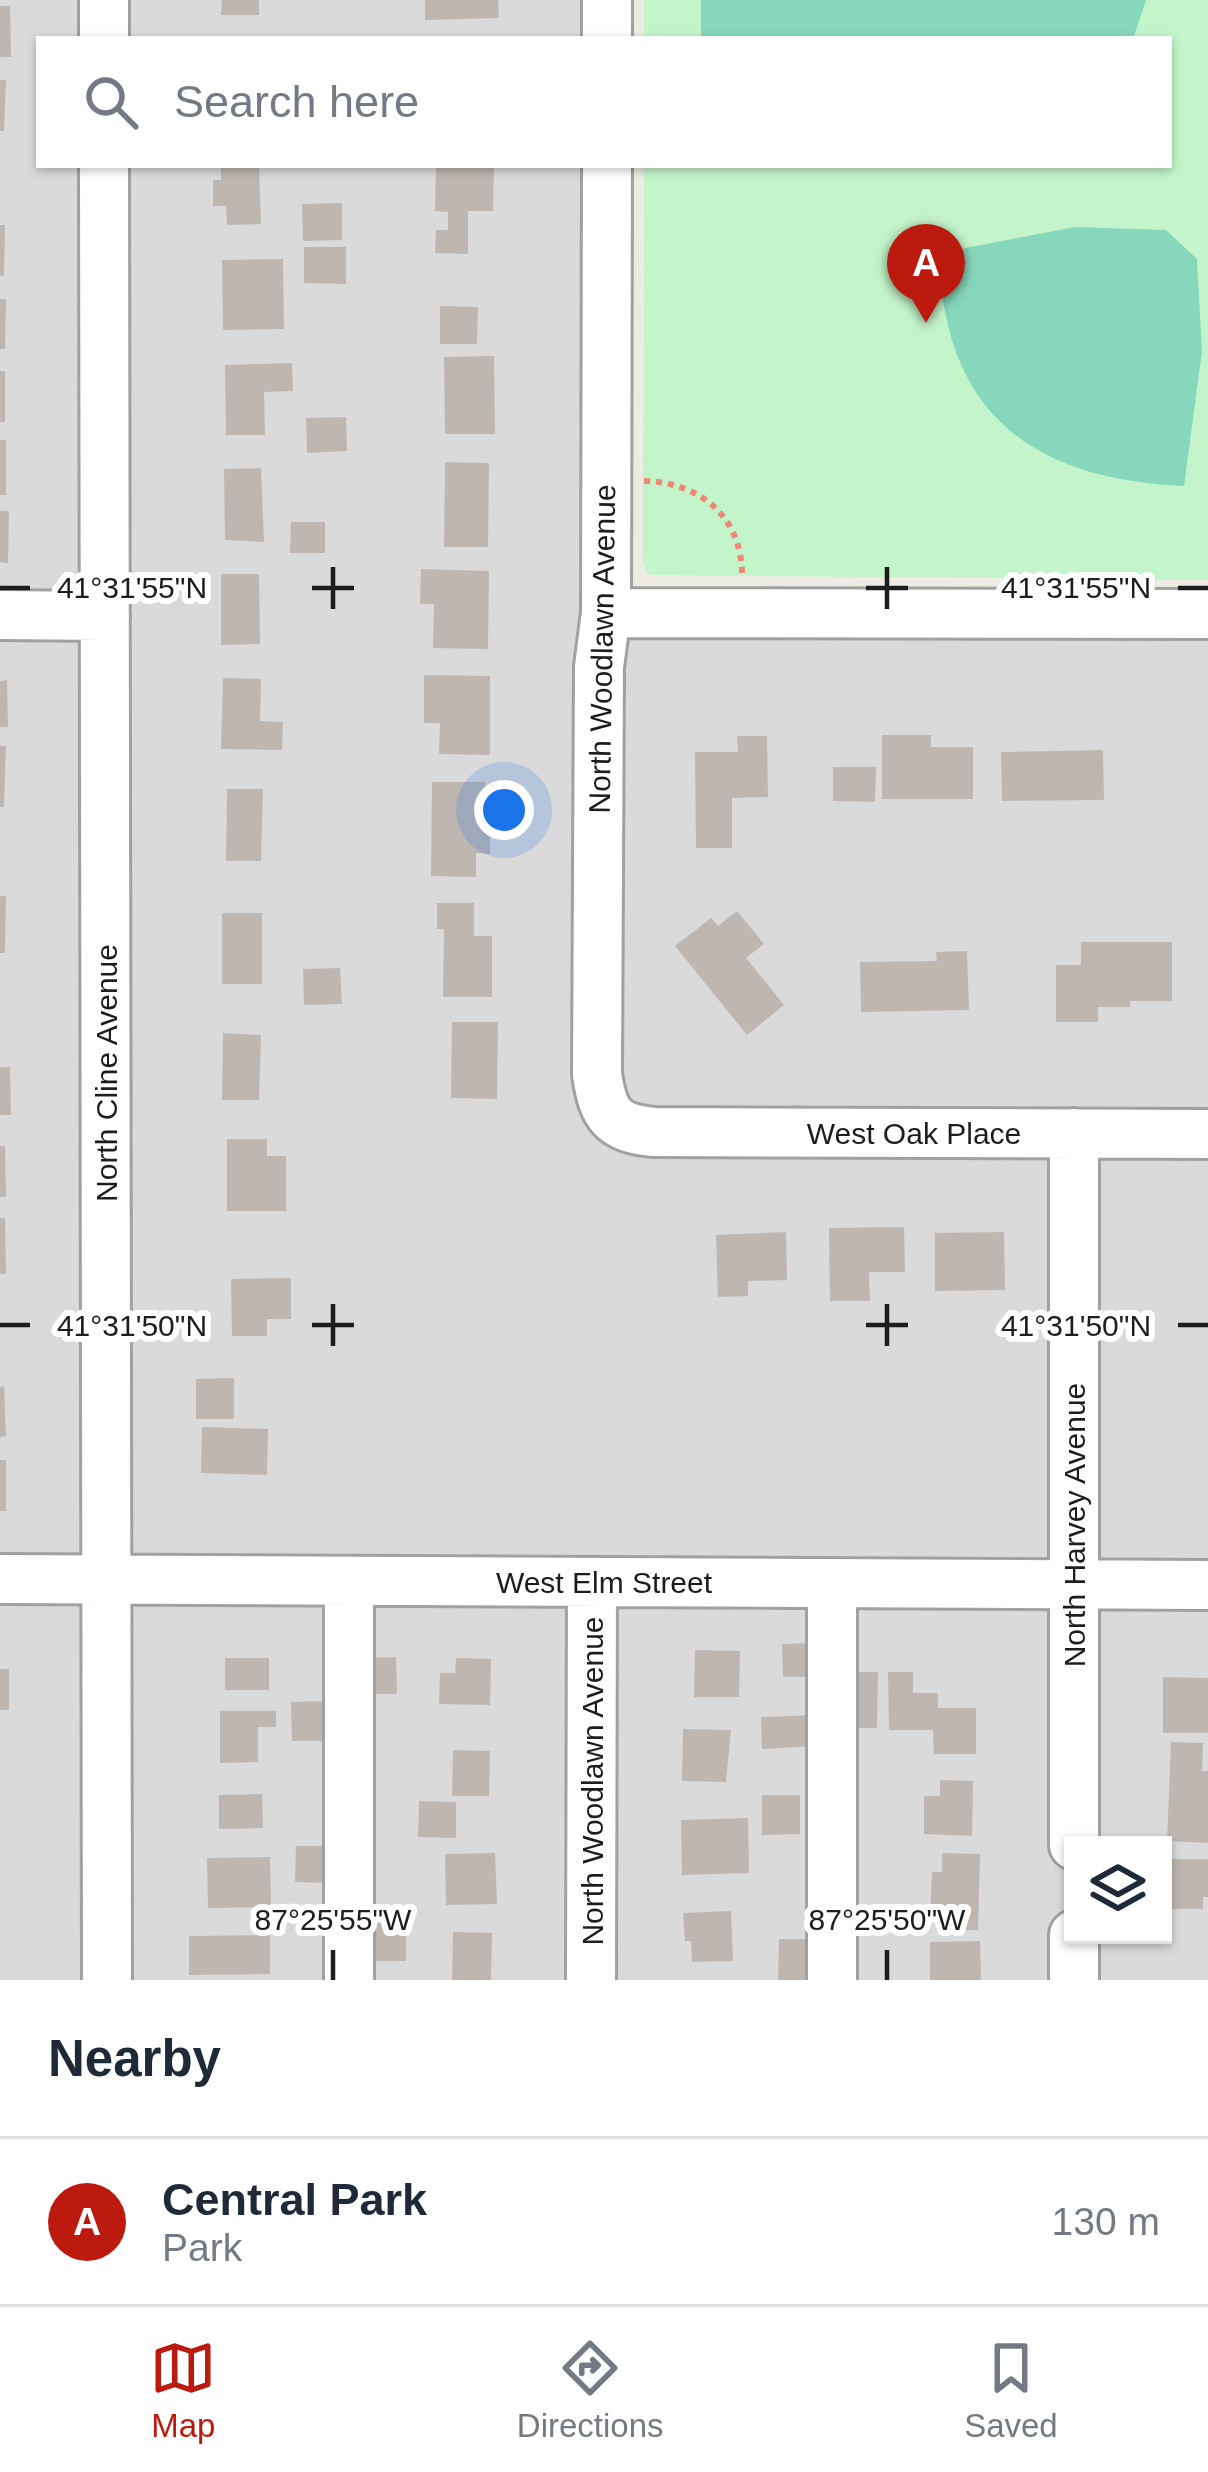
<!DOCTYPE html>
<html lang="en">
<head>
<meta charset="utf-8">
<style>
	:root { --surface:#fff; --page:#f6f6f7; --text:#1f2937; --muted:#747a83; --line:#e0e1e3; --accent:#bc190f }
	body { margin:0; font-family:Arial,sans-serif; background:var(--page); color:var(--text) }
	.controls { position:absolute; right:36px; bottom:36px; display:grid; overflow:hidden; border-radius:0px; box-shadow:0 3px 9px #0004 }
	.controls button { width:108px; height:108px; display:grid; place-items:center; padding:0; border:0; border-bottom:3px solid var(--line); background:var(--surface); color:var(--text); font:60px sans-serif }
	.you { position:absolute; left:504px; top:810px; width:42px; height:42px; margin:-30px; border:9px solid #fff; border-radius:50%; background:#1a73e8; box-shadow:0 0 0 18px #1a73e833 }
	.badge { display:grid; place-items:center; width:78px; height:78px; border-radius:50%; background:var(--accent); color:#fff; font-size:39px; font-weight:700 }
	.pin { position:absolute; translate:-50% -99px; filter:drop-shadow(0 3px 6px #0008) }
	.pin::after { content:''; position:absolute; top:63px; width:42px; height:36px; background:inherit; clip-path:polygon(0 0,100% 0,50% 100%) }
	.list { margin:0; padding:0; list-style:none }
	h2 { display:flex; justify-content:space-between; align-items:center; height:156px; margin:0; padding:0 48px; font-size:51px }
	h2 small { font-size:39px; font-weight:400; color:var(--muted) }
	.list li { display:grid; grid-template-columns:78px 1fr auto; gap:36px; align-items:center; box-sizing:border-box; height:168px; padding:0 48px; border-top:3px solid var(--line) }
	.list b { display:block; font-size:45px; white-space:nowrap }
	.list p { margin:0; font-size:39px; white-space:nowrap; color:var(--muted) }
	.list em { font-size:39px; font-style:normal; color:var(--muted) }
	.icon { flex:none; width:66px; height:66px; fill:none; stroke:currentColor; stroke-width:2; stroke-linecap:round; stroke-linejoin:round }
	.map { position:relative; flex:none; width:1208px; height:1980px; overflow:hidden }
	.search { position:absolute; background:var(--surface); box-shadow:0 3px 9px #0004; left:36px; right:36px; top:36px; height:132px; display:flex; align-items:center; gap:30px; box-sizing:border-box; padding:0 42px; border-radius:0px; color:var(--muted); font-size:45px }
	.sheet { height:324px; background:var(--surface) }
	nav { display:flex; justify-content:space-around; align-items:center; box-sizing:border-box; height:168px; border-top:3px solid var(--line); background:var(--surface); font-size:33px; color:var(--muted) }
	nav a { display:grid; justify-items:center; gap:6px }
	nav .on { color:var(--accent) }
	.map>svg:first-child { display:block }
	.residential { fill:#dbdada; fill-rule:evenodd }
	.park { fill:#c4f5ca }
	.pitch { fill:#87d7bd }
	.building { fill:#beb7b1 }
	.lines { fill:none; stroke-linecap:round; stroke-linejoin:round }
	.minor-casing { stroke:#a1a1a1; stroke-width:54 }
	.path { stroke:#ef8774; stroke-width:6; stroke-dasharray:6 6; stroke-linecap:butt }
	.minor { stroke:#fff; stroke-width:48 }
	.ticks { fill:none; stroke:#1d1d1d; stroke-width:4.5 }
	.labels { text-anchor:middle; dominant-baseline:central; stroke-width:12; stroke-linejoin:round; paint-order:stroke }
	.street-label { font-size:30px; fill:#1d1d1d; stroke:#fff }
	.ticks-label { font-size:30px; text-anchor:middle; fill:#1d1d1d; stroke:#fff; stroke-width:12; stroke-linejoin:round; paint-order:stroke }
</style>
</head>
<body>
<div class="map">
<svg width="1208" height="1980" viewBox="0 0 1208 1980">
	<rect width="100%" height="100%" fill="#eeebe4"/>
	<path class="residential" d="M0 0H607V39H39V165H607V613L1208 615V1980H0ZM1073 1845H1163V1935H1073Z"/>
	<path class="park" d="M644 0H1208V580L648 575 643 562 644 165H1169V39H644Z"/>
	<path class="pitch" d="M701 0H1146L1133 39H701Z
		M1075 227 1166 230 1197 259 1202 351 1184 486C1030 479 943 412 939 253Z"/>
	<path class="building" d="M222 0H259V15H221Z
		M425 0H498L499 18 425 20Z
		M0 6H10L11 57H0Z
		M0 80H6L4 131H0Z
		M221 165H259L261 224 227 225 226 206H213V180H221Z
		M436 165H494L493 211H468V254L435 253 436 230H448V212L435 211Z
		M342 203V240L303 241 302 204Z
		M0 225H5L4 276H0Z
		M304 247H346V284L304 283Z
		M283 259 284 329 223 330 222 260Z
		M0 299H6L5 349H0Z
		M440 306 478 307 477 344H440Z
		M494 356 495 434H445L444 357Z
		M292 363 293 391 264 392 265 435H226L225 365Z
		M0 371H5V422H0Z
		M346 417 347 451 307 453 306 418Z
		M0 440H6V495H0Z
		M445 462 489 463 488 547H444Z
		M261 468 264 542 225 540 224 469Z
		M0 511H9L8 563 0 562Z
		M291 522H325V553H290Z
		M421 569 489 571 488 649 433 648 434 604H420Z
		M221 574H259L260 644 221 645Z
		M424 675 490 676V755L439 754 440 723H424Z
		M223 678 261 679 260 721 283 722 282 750 221 749Z
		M7 680 8 727H0V681Z
		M882 735H931V747H973V799H882Z
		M737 736H767L768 797 732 798V848H696L695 752H738Z
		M0 746H6L4 807H0Z
		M1103 750 1104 800 1002 801 1001 752Z
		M833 767H876L875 802 833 801Z
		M432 782H485L484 805H491L490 854 476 853V877L431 876Z
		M227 789H263L261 861H226Z
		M0 896H6L5 953H0Z
		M437 903H474V936H492V997H443L444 929H437Z
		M737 911 764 944 746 958 784 1005 747 1035 675 946 711 918 718 926Z
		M222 913H262V984H222Z
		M1081 942H1172V1001H1130V1007H1098V1022H1056V965H1081Z
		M967 951 969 1010 861 1012 860 962 937 961 936 952Z
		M340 968 342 1004 304 1005 303 969Z
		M452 1022H498L497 1099 451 1098Z
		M223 1033 261 1035 259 1100H222Z
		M0 1067H10L11 1115H0Z
		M227 1139H267V1156H286V1211H227Z
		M0 1146H5L6 1197H0Z
		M0 1218H5L6 1274H0Z
		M904 1227 905 1272H869L870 1301H830L829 1228Z
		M786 1232 787 1280 748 1281V1296L718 1297 716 1235Z
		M1004 1232 1005 1290 935 1291V1233Z
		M291 1278V1319H267V1336H232L231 1279Z
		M234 1378V1419H196V1379Z
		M4 1386 6 1436 0 1437V1387Z
		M202 1427 268 1429 267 1475 201 1473Z
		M0 1460H6V1511H0Z
		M819 1643V1677H783L782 1644Z
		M695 1650 740 1651 739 1697H694Z
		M396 1657 397 1694H363V1658Z
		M225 1658H269V1690H225Z
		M456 1658 491 1659 490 1705 439 1704 440 1673H455Z
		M0 1669H9V1710H0Z
		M844 1672H878L877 1728H843Z
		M888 1672H913V1693H938V1708H976V1754H934L933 1730H889Z
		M1163 1677 1208 1678V1733H1163Z
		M326 1701 327 1741H292L291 1702Z
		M220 1711H276V1727H258V1762L220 1763Z
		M815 1715 816 1746 762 1749 761 1717Z
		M683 1729 731 1730 726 1782 682 1781Z
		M1171 1742 1203 1743 1202 1771H1208V1843L1167 1841Z
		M453 1750 490 1751 489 1796H452Z
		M940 1780 973 1781 972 1836 924 1834V1796H940Z
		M262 1794 263 1828 219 1829V1795Z
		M762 1795H800V1834L762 1835Z
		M419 1801 456 1802V1838L418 1837Z
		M748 1818 749 1873 682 1875 681 1820Z
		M296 1846H334V1883L295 1882Z
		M495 1853 497 1904 446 1905 445 1854Z
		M942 1853 980 1854 978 1930H957L958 1919 930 1918 932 1872H942Z
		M270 1857 271 1907 208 1908 207 1858Z
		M1163 1859H1208V1897H1203V1909H1163Z
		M731 1911 733 1961 692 1962 691 1941H685L683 1913Z
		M374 1920H406V1961H374Z
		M453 1932 492 1933 491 1980H452Z
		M270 1935V1974L189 1975V1936Z
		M779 1939H819L818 1980H778Z
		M980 1941 981 1980H930V1942Z"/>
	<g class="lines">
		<defs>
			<path id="minor" d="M104 0V39
				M607 39V0
				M104 165 107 1980
				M607 165 606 613 599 667 597 1074C603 1115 612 1128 654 1132L1208 1134
				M606 613 1208 614
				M0 615 105 616
				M0 1579 1208 1585
				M349 1581V1980
				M832 1583V1980
				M1074 1845V1133
				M1074 1935V1980
				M591 1980 592 1582"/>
		</defs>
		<use href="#minor" class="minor-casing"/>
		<path class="path" d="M644 481C698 482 741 515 742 573"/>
		<use href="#minor" class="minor"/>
	</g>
	<path class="ticks" d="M333 567V609M887 567V609M0 588H30M312 588H354M866 588H908M1178 588H1208M333 1304V1346M887 1304V1346M0 1325H30M312 1325H354M866 1325H908M1178 1325H1208M333 1950V1980M887 1950V1980"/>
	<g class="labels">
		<g class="street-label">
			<text transform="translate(602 649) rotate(-89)">North Woodlawn Avenue</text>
			<text transform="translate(106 1073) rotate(-90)">North Cline Avenue</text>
			<text x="914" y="1133">West Oak Place</text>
			<text transform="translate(1074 1525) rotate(-90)">North Harvey Avenue</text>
			<text x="604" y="1582">West Elm Street</text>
			<text transform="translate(592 1781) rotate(-90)">North Woodlawn Avenue</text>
		</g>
	</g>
	<g class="ticks-label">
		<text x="132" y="598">41°31'55"N</text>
		<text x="1076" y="598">41°31'55"N</text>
		<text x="132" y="1336">41°31'50"N</text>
		<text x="1076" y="1336">41°31'50"N</text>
		<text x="333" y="1930">87°25'55"W</text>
		<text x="887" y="1930">87°25'50"W</text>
	</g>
</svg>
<div class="controls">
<button><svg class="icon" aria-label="layers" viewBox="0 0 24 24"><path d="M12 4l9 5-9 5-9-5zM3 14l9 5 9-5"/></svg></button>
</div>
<div class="you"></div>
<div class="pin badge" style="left:926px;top:323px">A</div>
<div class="search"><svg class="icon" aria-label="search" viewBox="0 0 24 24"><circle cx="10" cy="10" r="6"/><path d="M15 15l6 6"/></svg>Search here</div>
</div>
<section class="sheet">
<h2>Nearby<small></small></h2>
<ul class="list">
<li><span class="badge">A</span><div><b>Central Park</b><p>Park</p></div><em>130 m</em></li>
</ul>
</section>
<nav>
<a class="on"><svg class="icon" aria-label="map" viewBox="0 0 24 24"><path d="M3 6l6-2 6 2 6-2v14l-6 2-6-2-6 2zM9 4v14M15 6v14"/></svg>Map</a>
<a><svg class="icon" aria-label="directions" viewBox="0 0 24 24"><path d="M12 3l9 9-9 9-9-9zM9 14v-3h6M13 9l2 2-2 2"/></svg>Directions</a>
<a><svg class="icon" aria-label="saved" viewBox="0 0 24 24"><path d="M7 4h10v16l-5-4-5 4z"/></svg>Saved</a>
</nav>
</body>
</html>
